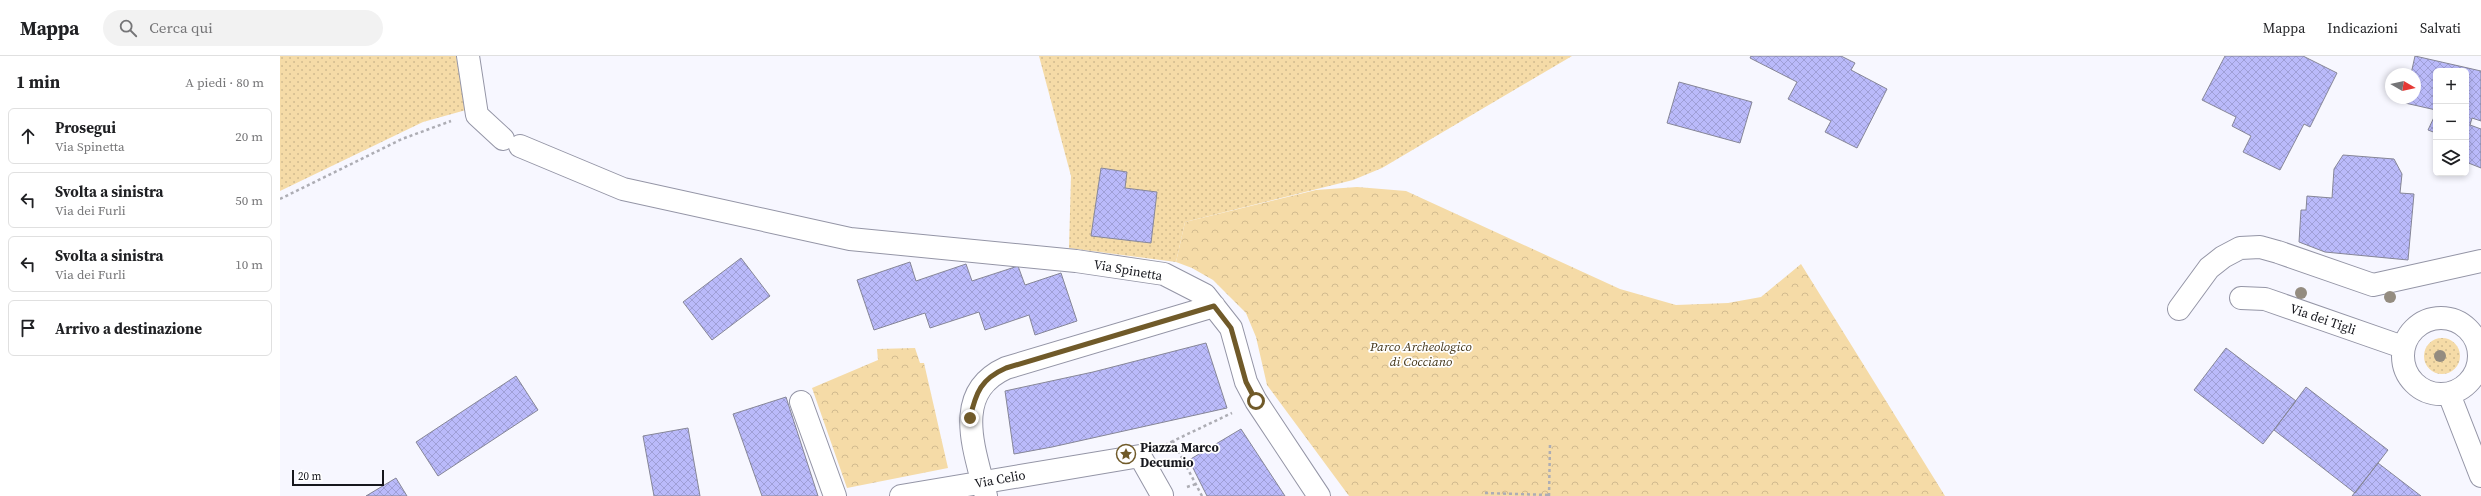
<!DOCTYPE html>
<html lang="it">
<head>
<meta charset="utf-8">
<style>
	:root { --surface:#fff; --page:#f2f2f2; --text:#202124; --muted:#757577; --line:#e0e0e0 }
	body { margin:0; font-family:"Source Serif 4",serif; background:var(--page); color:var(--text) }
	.controls { position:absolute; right:12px; top:12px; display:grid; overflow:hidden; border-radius:6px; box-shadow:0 2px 6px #0003 }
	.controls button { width:36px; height:36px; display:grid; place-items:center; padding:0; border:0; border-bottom:1px solid var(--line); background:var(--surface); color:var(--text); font:20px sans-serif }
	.compass { position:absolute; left:2105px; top:12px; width:36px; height:36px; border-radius:50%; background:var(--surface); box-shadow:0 2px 6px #0003; rotate:99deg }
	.scale { position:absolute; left:12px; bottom:10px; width:92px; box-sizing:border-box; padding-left:4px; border:2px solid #16171d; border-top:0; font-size:11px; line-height:14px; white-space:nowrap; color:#16171d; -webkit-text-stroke:3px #fff; paint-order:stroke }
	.stop { position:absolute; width:12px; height:12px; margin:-9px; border:3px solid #705a29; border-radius:50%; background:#fff }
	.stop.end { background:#705a29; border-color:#fff; box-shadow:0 1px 4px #0008 }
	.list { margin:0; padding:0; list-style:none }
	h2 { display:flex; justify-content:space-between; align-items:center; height:52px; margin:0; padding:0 16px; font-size:17px }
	h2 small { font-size:13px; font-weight:400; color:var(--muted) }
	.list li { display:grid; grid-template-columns:26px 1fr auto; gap:12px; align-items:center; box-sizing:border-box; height:56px; margin:0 8px 8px; padding:0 8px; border:1px solid var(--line); border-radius:6px }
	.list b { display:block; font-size:15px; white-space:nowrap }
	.list p { margin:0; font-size:13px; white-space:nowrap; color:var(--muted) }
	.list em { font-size:13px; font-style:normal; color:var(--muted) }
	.icon { flex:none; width:22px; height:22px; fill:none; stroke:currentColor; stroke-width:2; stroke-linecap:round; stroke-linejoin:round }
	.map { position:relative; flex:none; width:2201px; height:440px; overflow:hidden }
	header { display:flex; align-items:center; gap:24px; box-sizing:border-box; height:56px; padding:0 20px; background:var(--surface); border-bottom:1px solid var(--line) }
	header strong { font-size:19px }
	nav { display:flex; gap:22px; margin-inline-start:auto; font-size:14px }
	.search { width:280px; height:36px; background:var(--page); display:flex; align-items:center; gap:10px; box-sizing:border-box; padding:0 14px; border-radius:22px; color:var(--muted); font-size:15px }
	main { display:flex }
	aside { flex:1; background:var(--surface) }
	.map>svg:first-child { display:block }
	.grass { fill:url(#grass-dots); fill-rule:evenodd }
	.park { fill:url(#park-crowns) }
	.building { fill:url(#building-cross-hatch); stroke:#868697 }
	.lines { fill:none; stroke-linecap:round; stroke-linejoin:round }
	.minor-casing { stroke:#9495a6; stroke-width:24 }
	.path { stroke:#adadb4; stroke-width:2.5; stroke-dasharray:3 3; stroke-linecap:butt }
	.minor { stroke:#fff; stroke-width:22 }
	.tree { fill:#948c80 }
	.route { stroke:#705a29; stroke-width:5 }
	.labels { text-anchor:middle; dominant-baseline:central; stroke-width:3.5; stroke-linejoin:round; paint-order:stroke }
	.street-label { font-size:13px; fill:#16171d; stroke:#fff }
	.park-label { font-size:13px; font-style:italic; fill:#433518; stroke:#fff }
	.poi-label { font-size:13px; font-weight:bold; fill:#16171d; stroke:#fff; text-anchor:start }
</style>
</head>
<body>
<header>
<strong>Mappa</strong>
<div class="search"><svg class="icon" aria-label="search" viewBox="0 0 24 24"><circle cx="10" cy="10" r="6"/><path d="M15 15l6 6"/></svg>Cerca qui</div>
<nav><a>Mappa</a><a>Indicazioni</a><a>Salvati</a></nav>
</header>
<main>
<aside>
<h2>1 min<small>A piedi · 80 m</small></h2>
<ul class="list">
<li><svg class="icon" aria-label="ahead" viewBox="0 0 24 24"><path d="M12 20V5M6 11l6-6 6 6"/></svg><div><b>Prosegui</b><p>Via Spinetta</p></div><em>20 m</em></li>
<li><svg class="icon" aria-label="left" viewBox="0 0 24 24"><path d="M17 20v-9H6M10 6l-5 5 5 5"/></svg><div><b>Svolta a sinistra</b><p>Via dei Furli</p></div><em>50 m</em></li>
<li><svg class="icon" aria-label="left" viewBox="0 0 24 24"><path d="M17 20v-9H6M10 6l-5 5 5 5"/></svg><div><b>Svolta a sinistra</b><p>Via dei Furli</p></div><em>10 m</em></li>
<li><svg class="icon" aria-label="arrive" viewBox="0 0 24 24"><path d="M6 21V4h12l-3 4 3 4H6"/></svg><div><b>Arrivo a destinazione</b></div></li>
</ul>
</aside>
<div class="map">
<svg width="2201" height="440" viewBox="0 0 2201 440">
	<defs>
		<pattern id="grass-dots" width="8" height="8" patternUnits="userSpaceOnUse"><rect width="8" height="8" fill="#f5dba7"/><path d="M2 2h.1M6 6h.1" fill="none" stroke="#d1bb8f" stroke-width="1.8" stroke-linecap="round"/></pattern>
		<pattern id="park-crowns" width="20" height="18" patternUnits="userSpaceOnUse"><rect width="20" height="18" fill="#f5dba7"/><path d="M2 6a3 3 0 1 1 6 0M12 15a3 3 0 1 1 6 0" fill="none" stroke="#d1bb8f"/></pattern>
		<pattern id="building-cross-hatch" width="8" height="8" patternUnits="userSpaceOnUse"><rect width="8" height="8" fill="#babafa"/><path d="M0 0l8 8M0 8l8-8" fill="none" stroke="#9f9fd6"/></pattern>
	</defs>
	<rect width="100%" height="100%" fill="#f7f7ff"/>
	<path class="grass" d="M0 0H176L186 54 143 66 0 135Z
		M759 0H1292L1102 112 1073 124 905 166 896 206 789 192 791 120ZM821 112 846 116 845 132 877 136 871 187 811 180Z
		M2144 300a18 18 0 1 1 36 0a18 18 0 1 1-36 0Z"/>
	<path class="park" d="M1077 131 1126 135 1340 233 1396 249 1448 247 1481 241 1521 208 1665 440H1069L987 329 976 281 966 257 933 224 912 212 896 206 905 166 1036 134Z
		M635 292 640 307H644L668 412 567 432 532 332 598 304 597 293Z"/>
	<path class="building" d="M1471 0H1561L1575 7 1571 14 1607 33 1577 92 1545 76 1551 65 1508 43 1517 26 1470 2Z
		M1945 0H2023L2057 17 2030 71 2024 68 2000 114 1963 96 1971 80 1952 70 1956 61 1922 44Z
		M2135 0 2201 15V65L2192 62 2190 69 2201 73V112L2186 106V15H2156V54L2125 47 2126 42H2135V18H2131Z
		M1399 26 1472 46 1460 87 1387 67Z
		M2156 57V77L2148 74Z
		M2063 99 2114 103 2122 118 2120 137 2134 138 2128 204 2045 196 2019 186 2021 154H2026L2027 140 2052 142 2054 113Z
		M821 112 847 116 845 132 877 136 871 187 811 180Z
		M461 202 490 240 432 284 403 246Z
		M630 206 636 225 686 208 692 225 738 210 745 229 781 217 797 265 755 279 749 259 705 274 699 256 650 272 645 257 594 274 577 224Z
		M926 287 947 352 772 391 734 398 725 335 813 316Z
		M1946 292 2016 345 1983 388 1914 334Z
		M236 320 258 354 158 420 136 386Z
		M2026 331 2108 394 2075 437 1994 374Z
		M506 341 538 440H482L453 358Z
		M408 372 420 440H374L363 380Z
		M961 373 1005 440H927L909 404Z
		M2098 407 2141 440H2072Z
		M116 422 127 440H86Z"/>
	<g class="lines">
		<defs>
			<path id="minor" d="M188 0 197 59 223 83
				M240 90 343 133 570 183 796 205 884 218 925 239 951 272 966 326 976 345 1039 440
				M1961 242 1985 243 2117 289 2123 293
				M1899 253 1929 212 1943 201 1960 192 1980 191 1998 196 2093 229 2201 205
				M2123 300a38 38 0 1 1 76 0a38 38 0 1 1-76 0Z
				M2169 338 2201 420
				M521 346 555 440
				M621 440 860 400 882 439
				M706 440C695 394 671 337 726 312L934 250"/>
		</defs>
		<use href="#minor" class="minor-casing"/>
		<path class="path" d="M0 143 122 83 171 65
			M885 389 893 385
			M907 431 916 428
			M1205 437 1269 439
			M922 440 893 385 952 357
			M1269 440 1270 388"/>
		<use href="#minor" class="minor"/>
	</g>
	<g class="tree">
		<circle cx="2021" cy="237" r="6"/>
		<circle cx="2110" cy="241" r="6"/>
		<circle cx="2160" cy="300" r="6"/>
	</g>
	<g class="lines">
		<path class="route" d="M690 362C696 336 701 323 726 312L934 250 951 272 966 326 976 345"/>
	</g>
	<defs>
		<symbol id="sight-ring" viewBox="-11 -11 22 22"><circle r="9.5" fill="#fff" stroke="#705a29" stroke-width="1.5"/><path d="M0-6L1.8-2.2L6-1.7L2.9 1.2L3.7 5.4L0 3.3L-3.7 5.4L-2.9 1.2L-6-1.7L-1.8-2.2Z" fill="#705a29"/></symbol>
	</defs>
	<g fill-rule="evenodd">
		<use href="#sight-ring" x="835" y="387" width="22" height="22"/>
	</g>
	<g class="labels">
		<g class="street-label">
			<text transform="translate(848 214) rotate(10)">Via Spinetta</text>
			<text transform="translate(2043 263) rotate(19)">Via dei Tigli</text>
			<text transform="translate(720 423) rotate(-10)">Via Celio</text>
		</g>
		<g class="park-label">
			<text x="1141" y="290">Parco Archeologico<tspan x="1141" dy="15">di Cocciano</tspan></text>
		</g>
		<g class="poi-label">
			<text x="860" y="391">Piazza Marco<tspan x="860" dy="15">Decumio</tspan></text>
		</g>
	</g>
</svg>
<div class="controls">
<button>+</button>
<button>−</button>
<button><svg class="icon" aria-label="layers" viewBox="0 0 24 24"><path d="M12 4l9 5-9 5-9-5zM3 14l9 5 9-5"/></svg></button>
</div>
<svg class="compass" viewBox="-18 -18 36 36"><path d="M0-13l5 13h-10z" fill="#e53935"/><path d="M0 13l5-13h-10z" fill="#757577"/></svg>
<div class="scale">20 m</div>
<div class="stop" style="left:976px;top:345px"></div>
<div class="stop end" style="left:690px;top:362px"></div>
</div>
</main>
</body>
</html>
